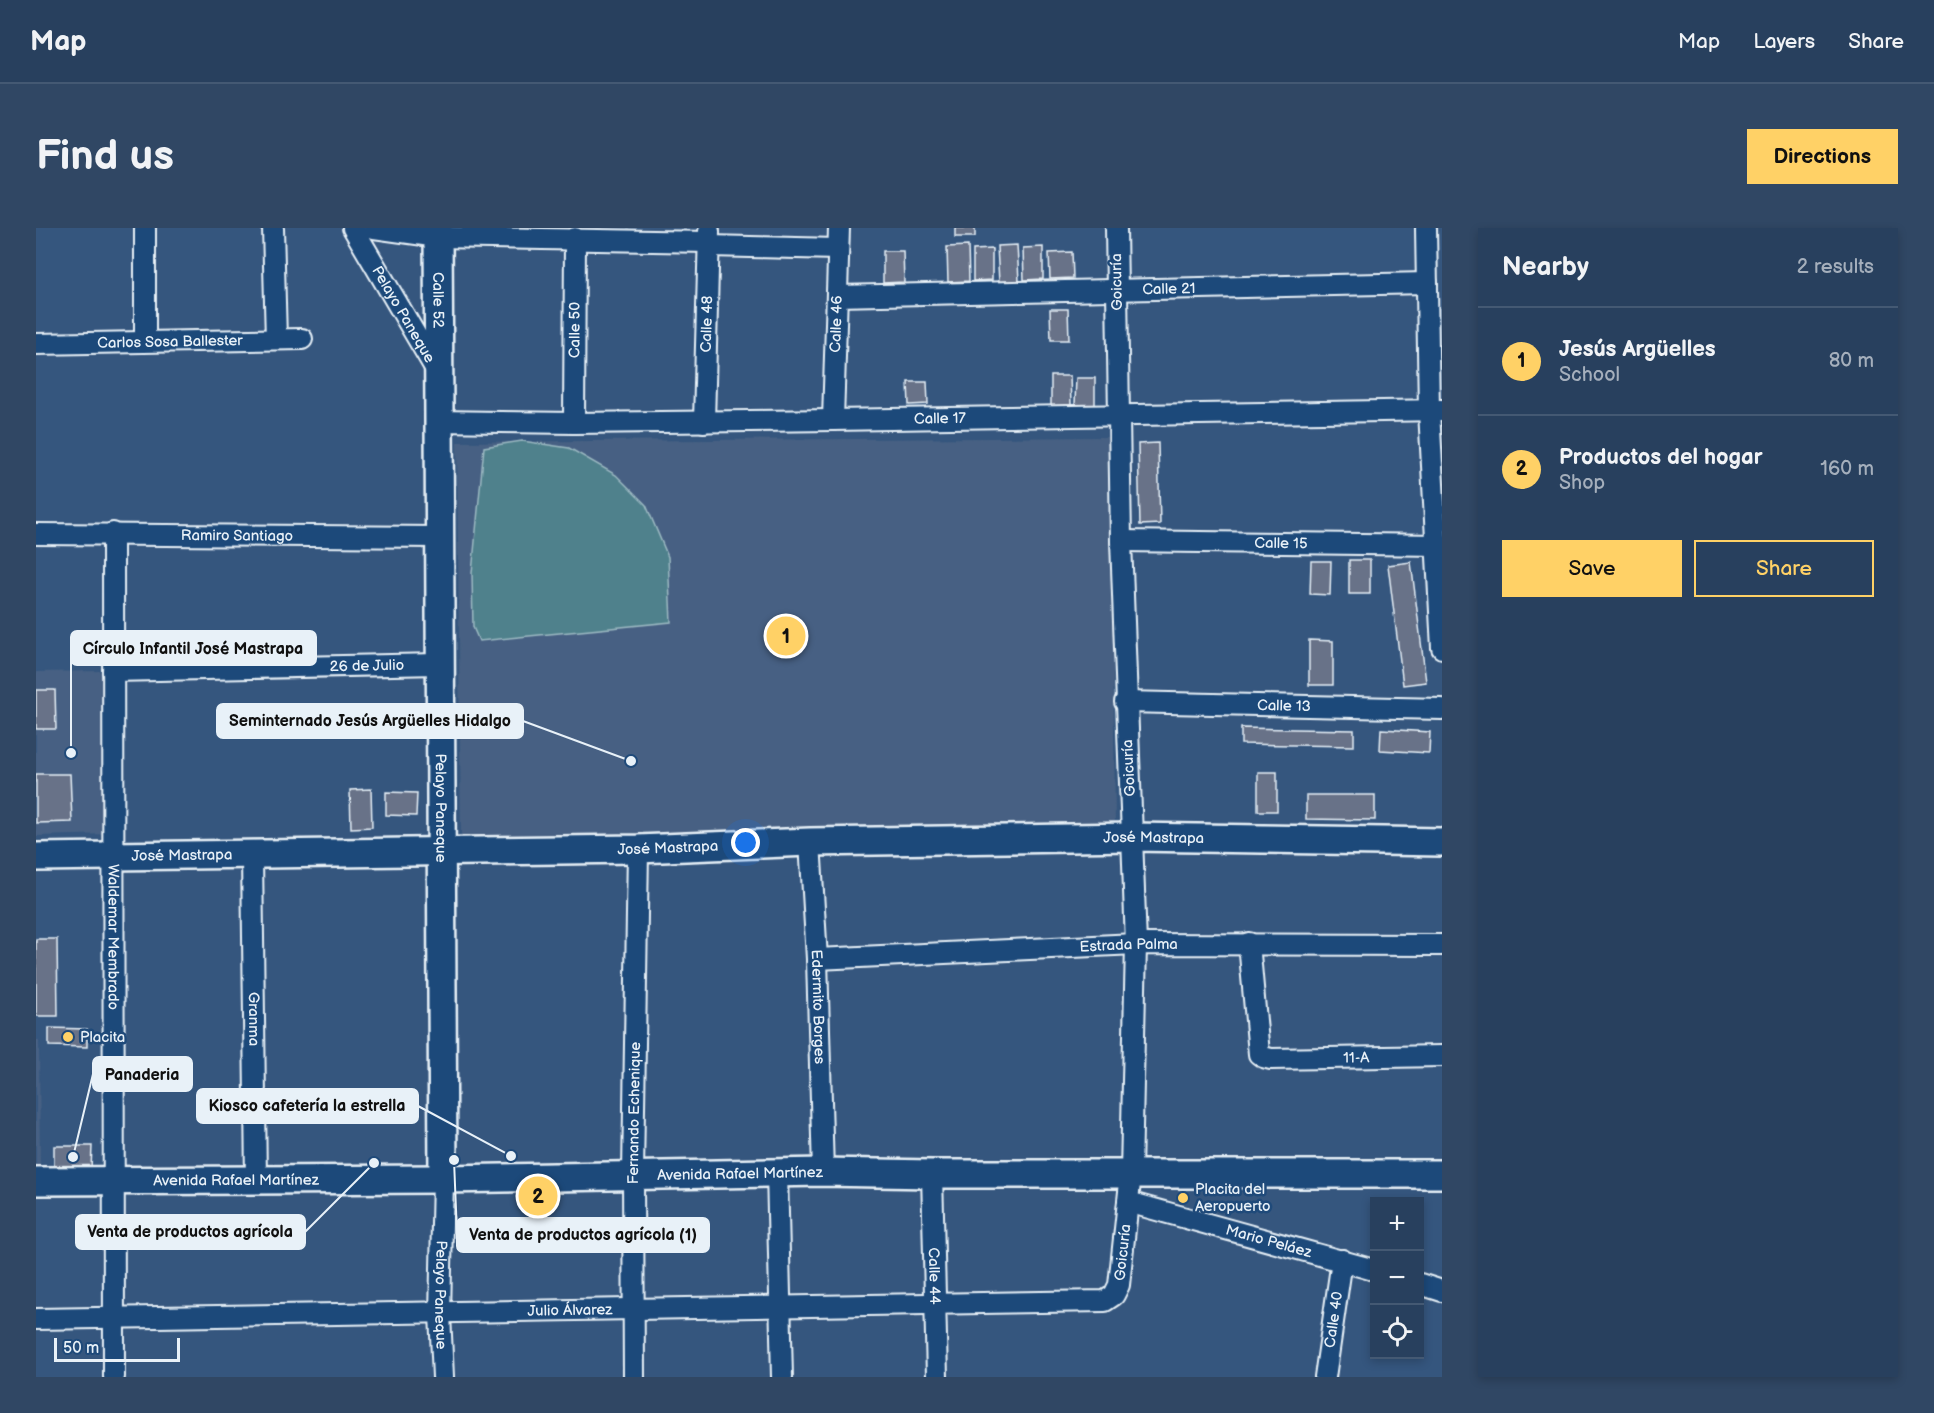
<!DOCTYPE html>
<html lang="en">
<head>
<meta charset="utf-8">
<style>
	:root { --surface:#28405e; --page:#304764; --text:#f1f3f6; --muted:#a5afbc; --line:#445973; --accent:#ffd166 }
	body { margin:0; font-family:"Balsamiq Sans",sans-serif; background:var(--page); color:var(--text) }
	.controls { position:absolute; right:18px; bottom:18px; display:grid; overflow:hidden; border-radius:0px; box-shadow:0 3px 9px #0003 }
	.controls button { width:54px; height:54px; display:grid; place-items:center; padding:0; border:0; border-bottom:2px solid var(--line); background:var(--surface); color:var(--text); font:30px sans-serif }
	.scale { position:absolute; left:18px; bottom:15px; width:126px; box-sizing:border-box; padding-left:6px; border:3px solid #e8f1f8; border-top:0; font-size:16px; line-height:21px; white-space:nowrap; color:#e8f1f8; -webkit-text-stroke:4px #1f4a7a; paint-order:stroke }
	.you { position:absolute; left:710px; top:615px; width:21px; height:21px; margin:-15px; border:4px solid #fff; border-radius:50%; background:#1a73e8; box-shadow:0 0 0 9px #1a73e833 }
	.badge { display:grid; place-items:center; width:39px; height:39px; border-radius:50%; background:var(--accent); color:#111; font-size:20px; font-weight:700 }
	.pin { position:absolute; translate:-50% -50%; border:3px solid #fff; box-shadow:0 2px 6px #0006 }
	.list { margin:0; padding:0; list-style:none }
	h2 { display:flex; justify-content:space-between; align-items:center; height:78px; margin:0; padding:0 24px; font-size:26px }
	h2 small { font-size:20px; font-weight:400; color:var(--muted) }
	.list li { display:grid; grid-template-columns:39px 1fr auto; gap:18px; align-items:center; box-sizing:border-box; height:108px; padding:0 24px; border-top:2px solid var(--line) }
	.list b { display:block; font-size:22px; white-space:nowrap }
	.list p { margin:0; font-size:20px; white-space:nowrap; color:var(--muted) }
	.list em { font-size:20px; font-style:normal; color:var(--muted) }
	.actions { display:flex; gap:12px; padding:18px 24px }
	.actions a { flex:1; padding:14px 0; border:2px solid var(--accent); border-radius:0px; text-align:center; font-size:21px; color:var(--accent) }
	.actions .main { background:var(--accent); color:#111 }
	.icon { flex:none; width:33px; height:33px; fill:none; stroke:currentColor; stroke-width:2; stroke-linecap:round; stroke-linejoin:round }
	.map { position:relative; flex:none; width:1406px; height:1149px; overflow:hidden; border-radius:0px }
	header { display:flex; align-items:center; gap:36px; box-sizing:border-box; height:84px; padding:0 30px; background:var(--surface); border-bottom:2px solid var(--line) }
	header strong { font-size:28px }
	nav { display:flex; gap:33px; margin-inline-start:auto; font-size:21px }
	.intro { display:flex; align-items:center; justify-content:space-between; box-sizing:border-box; height:144px; padding:0 36px }
	h1 { margin:0; font-size:42px }
	.button { padding:15px 27px; border-radius:0px; background:var(--accent); color:#111; font-size:21px; font-weight:700 }
	main { display:flex; gap:36px; padding:0 36px }
	aside { flex:1; background:var(--surface); border-radius:0px; box-shadow:0 3px 9px #0003 }
	.map>svg:first-child { display:block }
	.built { fill:#476183 }
	.green { fill:#50818c; stroke:#9cb9c2; stroke-width:1.5 }
	.building { fill:#687288; stroke:#e8f1f8; stroke-width:1.5 }
	.lines { fill:none; stroke-linecap:round; stroke-linejoin:round }
	.street-casing { stroke:#e8f1f8; stroke-width:24 }
	.secondary-casing { stroke:#e8f1f8; stroke-width:32 }
	.street { stroke:#1f4a7a; stroke-width:20 }
	.secondary { stroke:#1f4a7a; stroke-width:27 }
	.poi-dot { fill:#ffd166; stroke:#1f4a7a; stroke-width:2 }
	.labels { text-anchor:middle; dominant-baseline:central; stroke-width:5; stroke-linejoin:round; paint-order:stroke }
	.street-label { font-size:15px; fill:#e8f1f8; stroke:#1f4a7a }
	.poi-label { font-size:15px; fill:#e8f1f8; stroke:#1f4a7a; text-anchor:start }
	.leader { fill:none; stroke:#e8f1f8; stroke-width:2 }
	.callout-dot { fill:#e8f1f8; stroke:#1f4a7a; stroke-width:2 }
	.callout { fill:#e8f1f8; stroke:#e8f1f8; stroke-width:2 }
	.callout-label { font-size:16px; text-anchor:middle; font-weight:bold; fill:#111 }
</style>
</head>
<body>
<header>
<strong>Map</strong>
<nav><a>Map</a><a>Layers</a><a>Share</a></nav>
</header>
<div class="intro"><h1>Find us</h1><a class="button">Directions</a></div>
<main>
<div class="map">
<svg width="1406" height="1149" viewBox="0 0 1406 1149">
	<rect width="100%" height="100%" fill="#35567e"/>
	<filter id="ink" filterUnits="userSpaceOnUse"><feTurbulence type="fractalNoise" baseFrequency=".0167" numOctaves="2"/><feDisplacementMap in="SourceGraphic" scale="12" xChannelSelector="R" yChannelSelector="G"/><feConvolveMatrix kernelMatrix="1 2 1 2 8 2 1 2 1" color-interpolation-filters="sRGB"/></filter>
	<g filter="url(#ink)">
		<path class="built" d="M1075 209 1079 602 425 608 421 214Z
			M67 443 72 606 0 608V444Z
			M0 812H3L4 946H0Z"/>
		<path class="green" d="M486 213 533 220 580 247 610 277 632 329 635 394 443 413 437 399 436 345 448 219Z"/>
		<path class="building" d="M919 0H939V9H919Z
			M981 17 983 53 963 54 961 18Z
			M932 18 933 53 912 54 911 19Z
			M1007 19V51L988 52 987 20Z
			M956 21V52L937 53V22Z
			M847 23H867L868 54 847 55Z
			M1036 24 1037 50 1014 51 1013 25Z
			M1014 81H1032L1033 112H1015Z
			M1015 148H1034L1035 177 1015 178Z
			M1040 150H1059V178L1039 177Z
			M872 154H891L892 176 873 177Z
			M1122 215 1124 296 1104 297 1102 216Z
			M1313 332H1334V366H1313Z
			M1275 333H1295L1294 367 1274 366Z
			M1375 334 1390 454 1367 457 1352 337Z
			M1273 412 1297 413V457H1273Z
			M0 462H19L20 501H0Z
			M1205 500 1318 502V518L1205 516Z
			M1345 501 1394 504 1393 525 1344 522Z
			M1222 544H1241V583H1222Z
			M0 546H34L36 594 0 595Z
			M335 561 336 599 315 600 314 562Z
			M350 564 381 565 380 588 350 587Z
			M1270 567H1339V592L1270 591Z
			M0 711H21L22 788H0Z
			M13 800 51 801V819L13 818Z
			M18 918H56L55 941H18Z"/>
		<g class="lines">
			<defs>
				<g id="street">
					<path d="M109 0V113"/>
					<path d="M237 0 240 111"/>
					<path id="s1" d="M317 0 402 145"/>
					<path d="M338 0 402 9 672 14"/>
					<path d="M1390 0 1393 183 1406 420"/>
					<path d="M673 18 802 21"/>
					<path id="s2" d="M801 68 1391 55"/>
					<path id="s3" d="M0 116 266 111"/>
					<path id="s4" d="M797 192 803 0"/>
					<path id="s5" d="M402 193 538 195 797 192 1406 182"/>
					<path id="s6" d="M668 194 673 3"/>
					<path id="s7" d="M538 195 539 10"/>
					<path id="s8" d="M77 305 78 1149"/>
					<path id="s9" d="M0 306 403 309"/>
					<path id="s10" d="M1085 313 1406 317"/>
					<path id="s11" d="M77 443 403 436"/>
					<path id="s12" d="M1089 474 1406 481"/>
					<path id="s13" d="M774 614 781 731 787 944"/>
					<path id="s14" d="M216 627 220 953"/>
					<path id="s15" d="M1213 715 1223 826 1227 829 1235 831 1406 828"/>
					<path id="s16" d="M781 731 1100 716 1406 717"/>
					<path d="M741 944 746 1149"/>
					<path id="s17" d="M896 946 901 1149"/>
					<path id="s18" d="M407 951 404 1086 407 1149"/>
					<path id="s19" d="M1092 974 1338 1042"/>
					<path d="M1384 1056 1406 1063"/>
					<path id="s20" d="M0 1091 1069 1073 1078 1067 1083 1057 1095 945 1100 716 1085 313 1080 0"/>
					<path id="s21" d="M598 1149 597 946 602 621"/>
					<path id="s22" d="M1289 1149 1306 1032"/>
				</g>
				<g id="secondary">
					<path id="s23" d="M402 0 407 951"/>
					<path id="s24" d="M0 629 602 621 774 614 1096 609 1406 614"/>
					<path id="s25" d="M0 953 407 951 787 944 896 946H1406"/>
				</g>
			</defs>
			<use href="#street" class="street-casing"/>
			<use href="#secondary" class="secondary-casing"/>
			<use href="#street" class="street"/>
			<use href="#secondary" class="secondary"/>
		</g>
	</g>
	<g class="poi-dot">
		<circle cx="32" cy="809" r="6"/>
		<circle cx="1147" cy="970" r="6"/>
	</g>
	<g class="labels">
		<g class="street-label">
			<text transform="translate(1081 54) rotate(-91)">Goicuría</text>
			<text stroke="none"><textPath href="#s2" startOffset="332">Calle 21</textPath></text>
			<text stroke="none"><textPath href="#s23" startOffset="72">Calle 52</textPath></text>
			<text stroke="none"><textPath href="#s1" startOffset="100">Pelayo Paneque</textPath></text>
			<text stroke="none"><textPath href="#s4" startOffset="96">Calle 46</textPath></text>
			<text stroke="none"><textPath href="#s6" startOffset="98">Calle 48</textPath></text>
			<text stroke="none"><textPath href="#s7" startOffset="93">Calle 50</textPath></text>
			<text stroke="none"><textPath href="#s3" startOffset="134">Carlos Sosa Ballester</textPath></text>
			<text stroke="none"><textPath href="#s5" startOffset="502">Calle 17</textPath></text>
			<text stroke="none"><textPath href="#s9" startOffset="201">Ramiro Santiago</textPath></text>
			<text stroke="none"><textPath href="#s10" startOffset="160">Calle 15</textPath></text>
			<text stroke="none"><textPath href="#s11" startOffset="254">26 de Julio</textPath></text>
			<text stroke="none"><textPath href="#s12" startOffset="159">Calle 13</textPath></text>
			<text transform="translate(1093 540) rotate(-93)">Goicuría</text>
			<text stroke="none"><textPath href="#s23" startOffset="580">Pelayo Paneque</textPath></text>
			<text stroke="none"><textPath href="#s24" startOffset="1118">José Mastrapa</textPath></text>
			<text stroke="none"><textPath href="#s24" startOffset="632">José Mastrapa</textPath></text>
			<text stroke="none"><textPath href="#s24" startOffset="146">José Mastrapa</textPath></text>
			<text stroke="none"><textPath href="#s8" startOffset="404">Waldemar Membrado</textPath></text>
			<text stroke="none"><textPath href="#s16" startOffset="312">Estrada Palma</textPath></text>
			<text stroke="none"><textPath href="#s13" startOffset="165">Edermito Borges</textPath></text>
			<text stroke="none"><textPath href="#s14" startOffset="164">Granma</textPath></text>
			<text stroke="none"><textPath href="#s15" startOffset="210">11-A</textPath></text>
			<text stroke="none"><textPath href="#s21" startOffset="264">Fernando Echenique</textPath></text>
			<text stroke="none"><textPath href="#s25" startOffset="704">Avenida Rafael Martínez</textPath></text>
			<text stroke="none"><textPath href="#s25" startOffset="200">Avenida Rafael Martínez</textPath></text>
			<text stroke="none"><textPath href="#s19" startOffset="146">Mario Peláez</textPath></text>
			<text stroke="none"><textPath href="#s20" startOffset="1124">Goicuría</textPath></text>
			<text stroke="none"><textPath href="#s17" startOffset="102">Calle 44</textPath></text>
			<text stroke="none"><textPath href="#s18" startOffset="116">Pelayo Paneque</textPath></text>
			<text stroke="none"><textPath href="#s20" startOffset="534">Julio Álvarez</textPath></text>
			<text stroke="none"><textPath href="#s22" startOffset="58">Calle 40</textPath></text>
		</g>
		<g class="poi-label">
			<text x="44" y="809">Placita</text>
			<text x="1159" y="961">Placita del<tspan x="1159" dy="17">Aeropuerto</tspan></text>
		</g>
	</g>
	<path class="leader" d="M35 525L35 420M595 533L487 493M37 929L57 846M475 928L382 878M338 935L269 1004M418 932L421 1007"/>
	<g class="callout-dot">
		<circle cx="35" cy="525" r="6"/>
		<circle cx="595" cy="533" r="6"/>
		<circle cx="37" cy="929" r="6"/>
		<circle cx="475" cy="928" r="6"/>
		<circle cx="338" cy="935" r="6"/>
		<circle cx="418" cy="932" r="6"/>
	</g>
	<g class="callout">
		<rect x="35" y="403" width="245" height="34" rx="6"/>
		<rect x="181" y="476" width="306" height="34" rx="6"/>
		<rect x="57" y="829" width="99" height="34" rx="6"/>
		<rect x="161" y="861" width="221" height="34" rx="6"/>
		<rect x="40" y="987" width="229" height="34" rx="6"/>
		<rect x="421" y="990" width="252" height="34" rx="6"/>
	</g>
	<g class="callout-label">
		<text x="157" y="426">Círculo Infantil José Mastrapa</text>
		<text x="334" y="498">Seminternado Jesús Argüelles Hidalgo</text>
		<text x="106" y="852">Panaderia</text>
		<text x="271" y="883">Kiosco cafetería la estrella</text>
		<text x="154" y="1009">Venta de productos agrícola</text>
		<text x="547" y="1012">Venta de productos agrícola (1)</text>
	</g>
</svg>
<div class="controls">
<button>+</button>
<button>−</button>
<button><svg class="icon" aria-label="locate" viewBox="0 0 24 24"><circle cx="12" cy="12" r="6"/><path d="M12 2v4M12 18v4M2 12h4M18 12h4"/></svg></button>
</div>
<div class="scale">50 m</div>
<div class="you"></div>
<div class="pin badge" style="left:750px;top:408px">1</div>
<div class="pin badge" style="left:502px;top:968px">2</div>
</div>
<aside>
<h2>Nearby<small>2 results</small></h2>
<ul class="list">
<li><span class="badge">1</span><div><b>Jesús Argüelles</b><p>School</p></div><em>80 m</em></li>
<li><span class="badge">2</span><div><b>Productos del hogar</b><p>Shop</p></div><em>160 m</em></li>
</ul>
<div class="actions"><a class="main">Save</a><a>Share</a></div>
</aside>
</main>
</body>
</html>
